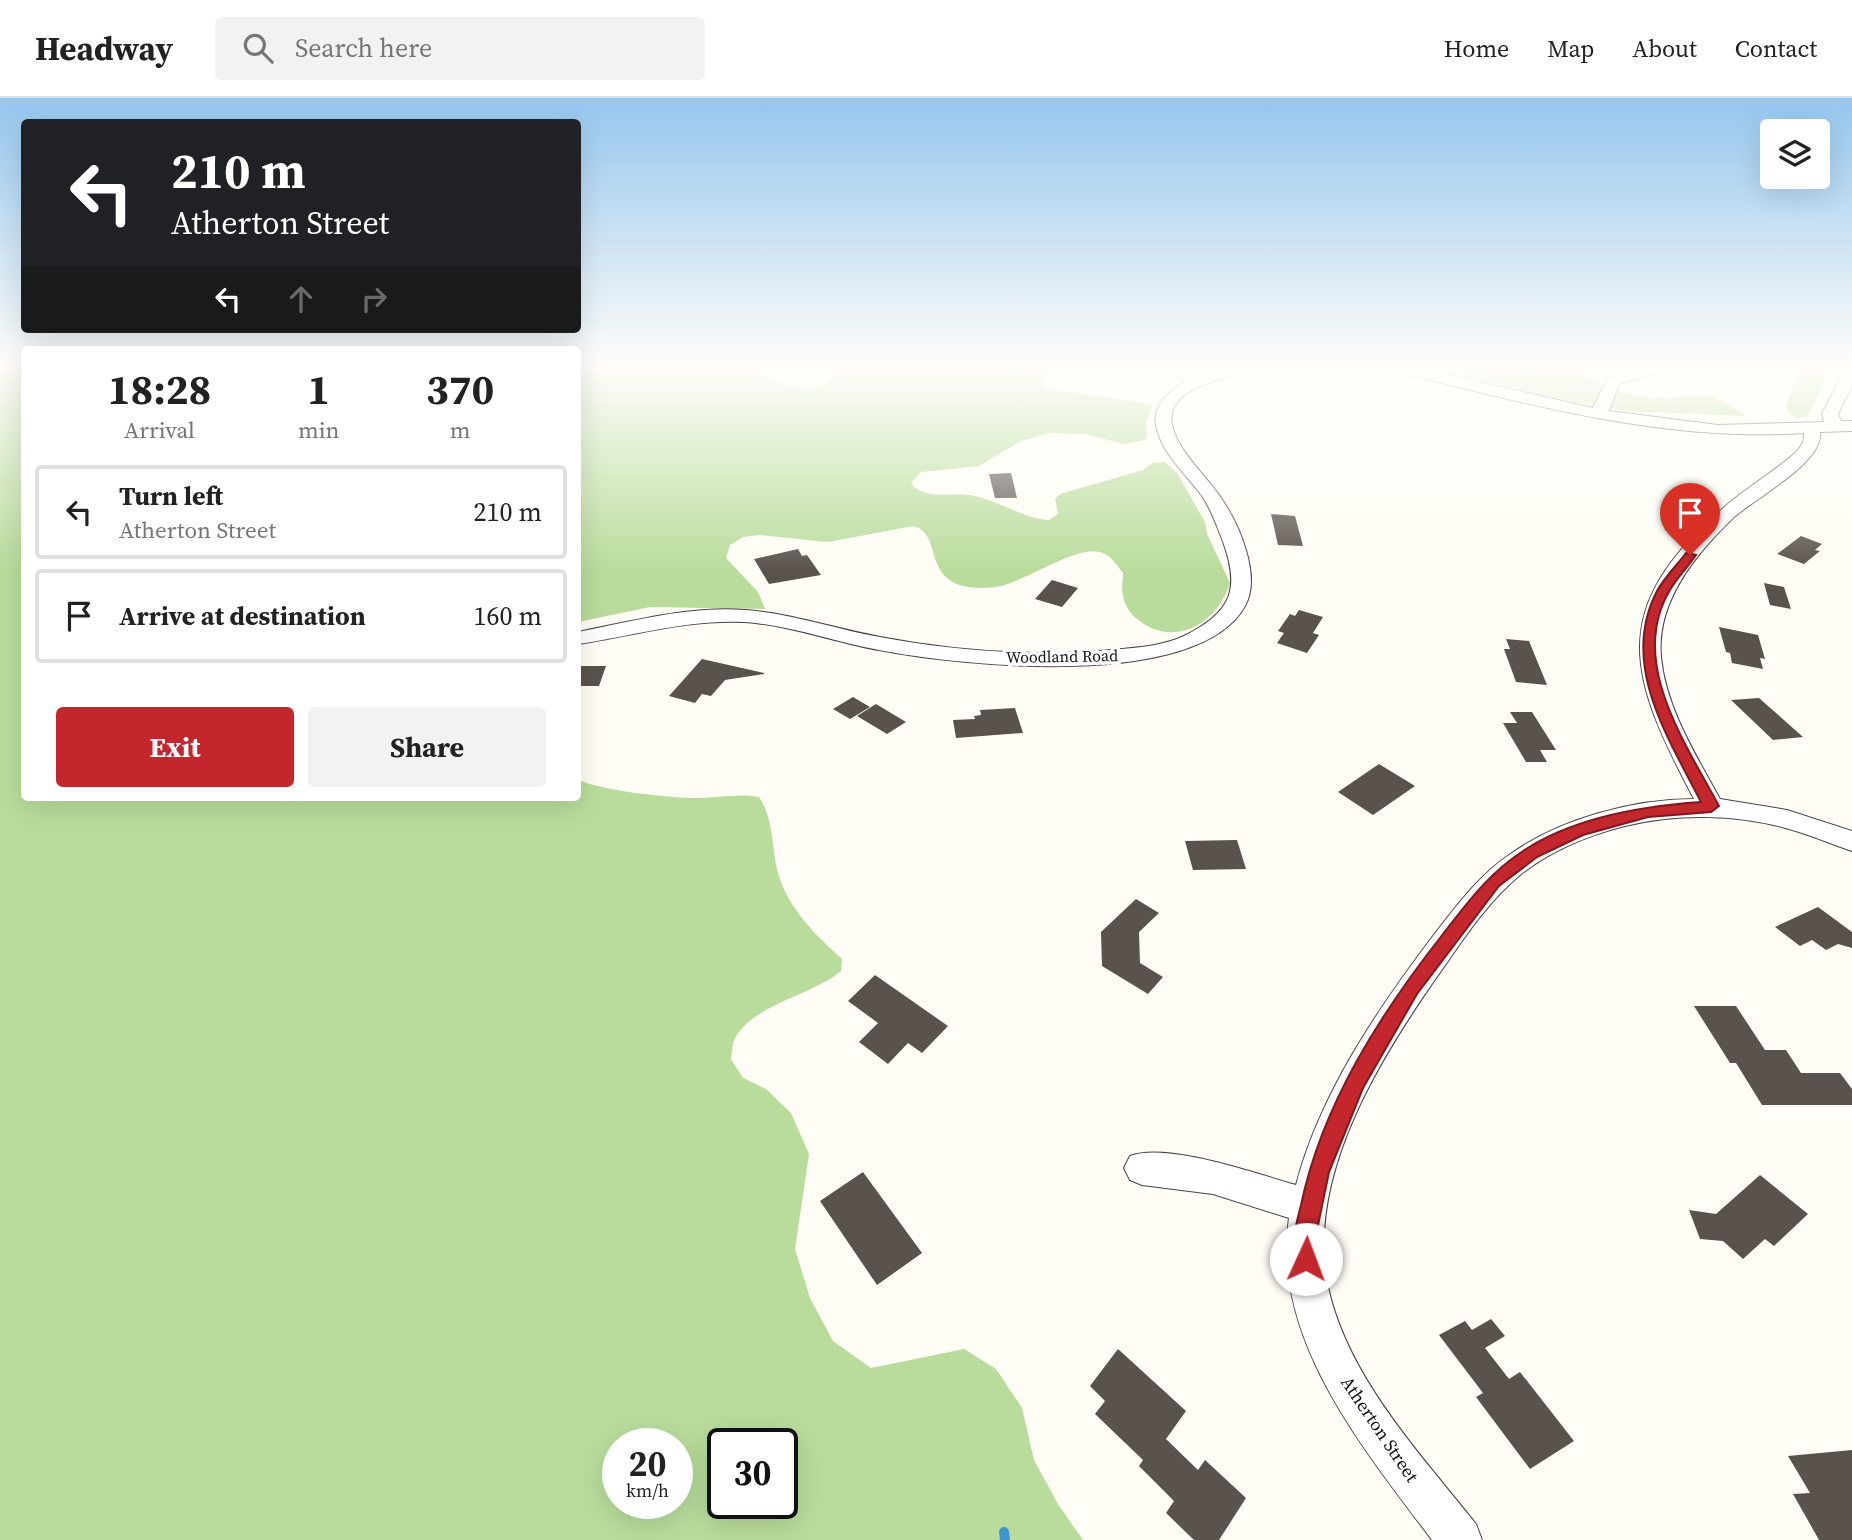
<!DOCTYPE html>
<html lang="en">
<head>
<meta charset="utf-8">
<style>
	body { margin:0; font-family:"Source Serif 4",serif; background:#f2f2f2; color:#222; height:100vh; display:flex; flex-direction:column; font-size:26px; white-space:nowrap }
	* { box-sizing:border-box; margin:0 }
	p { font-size:23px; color:#767676 }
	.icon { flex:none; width:38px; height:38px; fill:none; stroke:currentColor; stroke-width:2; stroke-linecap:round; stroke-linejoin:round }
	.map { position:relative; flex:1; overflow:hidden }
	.details { position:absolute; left:21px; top:248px; width:560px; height:455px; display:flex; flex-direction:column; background:#fff; border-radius:7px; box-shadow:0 7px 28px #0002 }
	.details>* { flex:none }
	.top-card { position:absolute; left:21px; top:21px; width:560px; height:214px; border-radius:7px; box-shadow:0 7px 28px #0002; background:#202124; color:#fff; overflow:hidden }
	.controls { position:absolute; left:1760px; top:21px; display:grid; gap:14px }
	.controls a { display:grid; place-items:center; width:70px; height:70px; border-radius:7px; background:#fff; box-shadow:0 7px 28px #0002; font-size:35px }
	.speed { position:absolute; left:602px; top:1330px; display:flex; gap:14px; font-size:35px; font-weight:700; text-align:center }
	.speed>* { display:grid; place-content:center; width:91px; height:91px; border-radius:50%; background:#fff; box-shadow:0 7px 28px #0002; line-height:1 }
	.speed small { font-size:18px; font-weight:400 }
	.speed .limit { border:4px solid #111; border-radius:10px; background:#fff; color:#111 }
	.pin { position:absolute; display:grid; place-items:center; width:60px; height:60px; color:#fff; margin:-72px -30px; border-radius:50% 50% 50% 0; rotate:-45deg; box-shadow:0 0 7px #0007 }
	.pin .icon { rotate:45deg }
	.me { position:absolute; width:77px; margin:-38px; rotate:2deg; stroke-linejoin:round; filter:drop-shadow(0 0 5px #0008) }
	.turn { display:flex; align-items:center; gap:24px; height:147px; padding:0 35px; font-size:32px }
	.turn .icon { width:91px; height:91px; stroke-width:2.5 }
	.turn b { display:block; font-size:49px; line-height:60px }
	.lanes { display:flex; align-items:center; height:66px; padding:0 35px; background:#0003; justify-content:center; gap:35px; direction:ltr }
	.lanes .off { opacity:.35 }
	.eta { display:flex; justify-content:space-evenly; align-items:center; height:119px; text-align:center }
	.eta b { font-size:42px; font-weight:700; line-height:49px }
	.action { display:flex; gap:14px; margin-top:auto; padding:14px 35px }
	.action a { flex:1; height:80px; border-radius:7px; background:#c4262e; color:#fff; font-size:28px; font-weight:700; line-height:80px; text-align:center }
	.action a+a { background:#f2f2f2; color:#222 }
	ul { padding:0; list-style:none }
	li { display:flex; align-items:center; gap:21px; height:94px; margin:0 14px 10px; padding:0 21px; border:4px solid #e0e0e0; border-radius:7px }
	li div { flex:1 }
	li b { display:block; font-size:26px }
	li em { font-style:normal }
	header { display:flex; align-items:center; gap:42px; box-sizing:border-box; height:98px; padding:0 35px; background:#fff; border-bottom:2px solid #e0e0e0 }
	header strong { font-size:33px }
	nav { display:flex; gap:38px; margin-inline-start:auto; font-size:24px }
	.search { width:490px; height:63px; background:#f2f2f2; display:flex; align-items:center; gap:18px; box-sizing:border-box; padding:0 24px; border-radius:7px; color:#767676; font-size:26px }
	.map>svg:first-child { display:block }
</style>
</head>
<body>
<header>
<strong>Headway</strong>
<div class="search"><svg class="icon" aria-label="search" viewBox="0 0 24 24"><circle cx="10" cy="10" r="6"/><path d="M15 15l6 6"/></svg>Search here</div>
<nav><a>Home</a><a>Map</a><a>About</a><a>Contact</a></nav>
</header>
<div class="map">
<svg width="1852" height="1442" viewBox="0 0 1852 1442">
	<rect width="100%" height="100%" fill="#fffdf5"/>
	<!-- forest -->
	<path fill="#b9dc9c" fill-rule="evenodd" d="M 0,271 L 24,271 L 24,700 L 578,700 L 578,681 C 594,692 672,700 694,700 C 717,700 737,695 759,699 C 775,723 771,752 779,778 C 790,813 816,837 842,861 L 841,873 C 813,897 754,906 735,940 C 732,945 732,955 731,961 L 743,980 L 766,991 L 791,1015 L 809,1056 L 795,1151 L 810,1200 L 833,1243 L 871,1270 L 964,1251 L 996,1271 L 1022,1310 L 1034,1362 L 1058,1406 L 1083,1442 L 0,1442 ZM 618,1346 L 677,1346 L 677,1405 L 618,1405 ZM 723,1346 L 782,1346 L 782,1405 L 723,1405 Z
		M 578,271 L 759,271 C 776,290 822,301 837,275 L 836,271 L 1065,271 L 1042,283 L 1042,288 L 1055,292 L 1151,306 L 1153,309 L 1146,324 L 1147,338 L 1145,342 L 1123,346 L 1086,336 L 1050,335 L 1021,343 L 979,368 L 921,374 L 911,385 C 924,403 951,394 969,397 C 997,401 1021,420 1049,422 L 1058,416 L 1055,401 L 1060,396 L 1143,372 L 1152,365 L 1165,364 L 1177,375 L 1205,424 L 1207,436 L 1230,485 C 1218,523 1178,550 1141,524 C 1132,518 1125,509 1123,498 C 1121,491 1123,482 1123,475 C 1118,469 1113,460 1105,456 C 1081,442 1024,486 995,489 C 915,498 947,435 913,428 L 828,444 L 759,437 L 743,439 L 730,447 L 726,460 L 758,494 L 765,511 L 650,509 L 578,524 Z
		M 1436,271 L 1582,271 C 1599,294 1647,302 1674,300 C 1683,299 1692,296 1701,297 C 1718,299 1732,308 1746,318 L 1626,313 L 1545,298 Z
		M 1787,271 L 1830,271 L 1808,318 L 1796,321 L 1787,313 L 1787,306 L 1796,279 Z"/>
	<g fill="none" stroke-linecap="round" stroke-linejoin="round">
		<!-- stream -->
		<path stroke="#3f96cf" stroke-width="10" d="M 1004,1434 L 1005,1442"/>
	</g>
	<!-- building -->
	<path fill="#5a524d" d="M 1011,375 L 1017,400 L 995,400 L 989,376 Z
		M 1271,416 L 1295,418 L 1303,448 L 1278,447 Z
		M 1801,438 L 1822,446 L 1815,452 L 1820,453 L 1804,466 L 1777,456 Z
		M 798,451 L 802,458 L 807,457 L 821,477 L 769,486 L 754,461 Z
		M 1052,482 L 1078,490 L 1062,509 L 1035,501 Z
		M 1764,485 L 1784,489 L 1791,511 L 1770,507 Z
		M 1299,512 L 1323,519 L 1313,535 L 1319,537 L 1307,555 L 1277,545 L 1284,535 L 1278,533 L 1290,516 L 1295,518 Z
		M 1719,529 L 1758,537 L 1765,561 L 1760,560 L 1763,571 L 1732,565 L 1730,555 L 1726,554 Z
		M 1506,541 L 1529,543 L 1547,587 L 1516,584 L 1504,551 L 1510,551 Z
		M 702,561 L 764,575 L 764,576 L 725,582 L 711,598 L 702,596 L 695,605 L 669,598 Z
		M 578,568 L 606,568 L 599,588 L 578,588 Z
		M 853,599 L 870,609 L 850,621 L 833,611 Z
		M 1759,600 L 1803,639 L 1773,642 L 1731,602 Z
		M 876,606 L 906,624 L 887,636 L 857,618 Z
		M 1015,610 L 1023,635 L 956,640 L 953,622 L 975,621 L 974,618 L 981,617 L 980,612 Z
		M 1510,614 L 1532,614 L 1556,652 L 1540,652 L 1547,664 L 1526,664 L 1503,625 L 1517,625 Z
		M 1379,666 L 1415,688 L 1373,717 L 1338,694 Z
		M 1237,742 L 1246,771 L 1193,772 L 1185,743 Z
		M 1136,801 L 1159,815 L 1139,834 L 1140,865 L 1163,879 L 1148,896 L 1102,868 L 1101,834 Z
		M 1818,809 L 1852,834 L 1852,850 L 1838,846 L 1826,852 L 1812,842 L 1800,848 L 1775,829 Z
		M 875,877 L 948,928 L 922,955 L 908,945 L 888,966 L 859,944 L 878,925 L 848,903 Z
		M 1694,908 L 1736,908 L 1765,952 L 1786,952 L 1801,975 L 1840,975 L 1852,991 L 1852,1007 L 1762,1007 L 1736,965 L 1730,965 Z
		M 863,1074 L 922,1155 L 877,1187 L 820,1103 Z
		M 1760,1077 L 1808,1116 L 1774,1148 L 1765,1141 L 1743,1161 L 1723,1143 L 1700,1141 L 1689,1112 L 1716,1116 Z
		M 1491,1221 L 1505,1238 L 1485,1250 L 1509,1281 L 1520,1274 L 1574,1343 L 1530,1371 L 1476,1299 L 1483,1295 L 1439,1237 L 1465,1223 L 1472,1232 Z
		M 1118,1251 L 1186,1313 L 1166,1341 L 1198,1372 L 1205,1362 L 1246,1400 L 1219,1442 L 1194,1442 L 1166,1415 L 1174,1403 L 1139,1368 L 1143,1362 L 1095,1316 L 1105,1303 L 1090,1288 Z
		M 1852,1352 L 1852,1442 L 1819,1442 L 1793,1396 L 1810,1395 L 1788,1358 Z"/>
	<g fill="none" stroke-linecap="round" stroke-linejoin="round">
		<!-- minor casing -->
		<g stroke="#444" stroke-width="2">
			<path id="minor" d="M 1162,271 L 1183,271 L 1199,277 L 1215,271 L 1239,271 C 1224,286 1193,282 1176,306 C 1156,335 1207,377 1221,400 C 1239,426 1262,478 1245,508 C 1198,593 961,568 879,552 C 834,544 790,527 744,524 C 688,521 633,538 578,546 L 578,534 C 633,523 689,508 745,512 C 791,515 835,531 880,539 C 959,554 1043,559 1122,551 C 1142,549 1165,547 1184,538 C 1232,514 1241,491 1222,441 C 1216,426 1211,411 1202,398 C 1186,376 1161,355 1156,327 C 1152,307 1171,292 1186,283 Z
				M 1396,271 L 1422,271 L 1593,310 L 1608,280 L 1638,271 L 1661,271 L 1659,274 L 1619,286 L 1609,313 L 1718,327 L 1824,324 L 1822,316 L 1845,271 L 1852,271 L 1852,287 L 1838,316 L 1841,323 L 1852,323 L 1852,333 L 1820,334 C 1824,365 1753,401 1732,421 C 1695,457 1656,504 1661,559 C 1666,610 1696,657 1720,701 L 1787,712 L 1852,733 L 1852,753 C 1831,746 1811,737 1789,731 C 1737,716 1678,715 1625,728 C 1589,737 1550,753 1520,777 C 1491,801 1468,834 1446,866 C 1384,953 1304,1077 1328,1189 C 1348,1280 1420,1355 1476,1426 L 1482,1442 L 1432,1442 C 1365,1352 1271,1241 1289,1120 L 1213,1096 L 1142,1087 L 1130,1082 L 1124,1070 L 1130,1058 C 1167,1044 1257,1076 1296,1087 C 1320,996 1377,912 1433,838 C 1456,809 1478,778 1509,757 C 1559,721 1633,701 1694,701 C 1630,580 1605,513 1721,412 C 1744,391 1771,376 1794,356 C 1800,350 1805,344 1804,335 C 1665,344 1532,307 1398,274 Z"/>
		</g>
		<!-- minor -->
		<use href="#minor" fill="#fff" fill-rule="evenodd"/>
	</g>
	<!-- sky -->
	<linearGradient id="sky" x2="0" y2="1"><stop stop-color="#95c6ee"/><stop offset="0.57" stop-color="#fffefa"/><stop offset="1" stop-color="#fffefa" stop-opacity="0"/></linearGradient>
	<rect width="1852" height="473" fill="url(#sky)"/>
	<!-- route -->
	<path fill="#c4262e" stroke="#7f191e" stroke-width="2" d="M 1686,455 L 1696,457 C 1688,469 1677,480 1670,492 C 1627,563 1686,646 1719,708 L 1711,714 L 1648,719 L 1583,737 L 1537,759 L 1499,788 L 1417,896 L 1363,990 L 1329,1074 L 1316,1137 L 1317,1161 L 1314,1169 L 1306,1173 L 1298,1169 C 1289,1149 1296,1127 1301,1107 C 1322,1007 1380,916 1443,836 C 1468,804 1488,776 1523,753 C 1574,719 1642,708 1701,704 C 1668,639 1619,566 1657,493 C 1664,480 1677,467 1686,455 Z"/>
	<g text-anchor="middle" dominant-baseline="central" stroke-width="7" stroke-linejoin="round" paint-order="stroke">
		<!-- far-street labels -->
		<g font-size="16" fill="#111" stroke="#fff">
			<text transform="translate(1062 558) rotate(-1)">Woodland Road</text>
		</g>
		<!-- street labels -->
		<g font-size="18" fill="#111" stroke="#fff">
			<text transform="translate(1380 1331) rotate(56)">Atherton Street</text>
		</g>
	</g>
</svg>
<div class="controls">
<a><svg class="icon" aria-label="layers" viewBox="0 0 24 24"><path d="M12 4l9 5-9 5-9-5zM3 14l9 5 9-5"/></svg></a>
</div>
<div class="speed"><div>20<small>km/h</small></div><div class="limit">30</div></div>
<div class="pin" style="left:1690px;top:457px;background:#d93025"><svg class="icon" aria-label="arrive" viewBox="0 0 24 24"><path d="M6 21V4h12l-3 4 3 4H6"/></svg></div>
<svg class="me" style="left:1306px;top:1161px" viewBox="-20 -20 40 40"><circle r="19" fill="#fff"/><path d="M0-13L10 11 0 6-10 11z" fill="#c4262e"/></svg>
<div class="top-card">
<div class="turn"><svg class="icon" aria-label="left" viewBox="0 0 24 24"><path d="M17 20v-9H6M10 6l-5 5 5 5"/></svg><div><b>210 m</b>Atherton Street</div></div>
<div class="lanes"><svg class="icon" aria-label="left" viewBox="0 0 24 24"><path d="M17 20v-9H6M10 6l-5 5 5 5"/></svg><svg class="icon off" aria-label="ahead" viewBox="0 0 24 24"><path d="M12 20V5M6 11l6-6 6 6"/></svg><svg class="icon off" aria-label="right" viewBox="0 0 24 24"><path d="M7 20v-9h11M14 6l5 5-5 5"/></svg></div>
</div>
<section class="details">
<div class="eta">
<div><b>18:28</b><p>Arrival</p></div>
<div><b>1</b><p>min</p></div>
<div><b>370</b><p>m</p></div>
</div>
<ul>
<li><svg class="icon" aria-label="left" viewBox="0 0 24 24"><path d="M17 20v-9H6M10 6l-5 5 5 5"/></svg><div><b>Turn left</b><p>Atherton Street</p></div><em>210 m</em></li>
<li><svg class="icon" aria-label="arrive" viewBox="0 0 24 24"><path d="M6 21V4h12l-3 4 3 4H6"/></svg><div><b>Arrive at destination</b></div><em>160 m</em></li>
</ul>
<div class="action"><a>Exit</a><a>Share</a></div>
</section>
</div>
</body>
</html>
